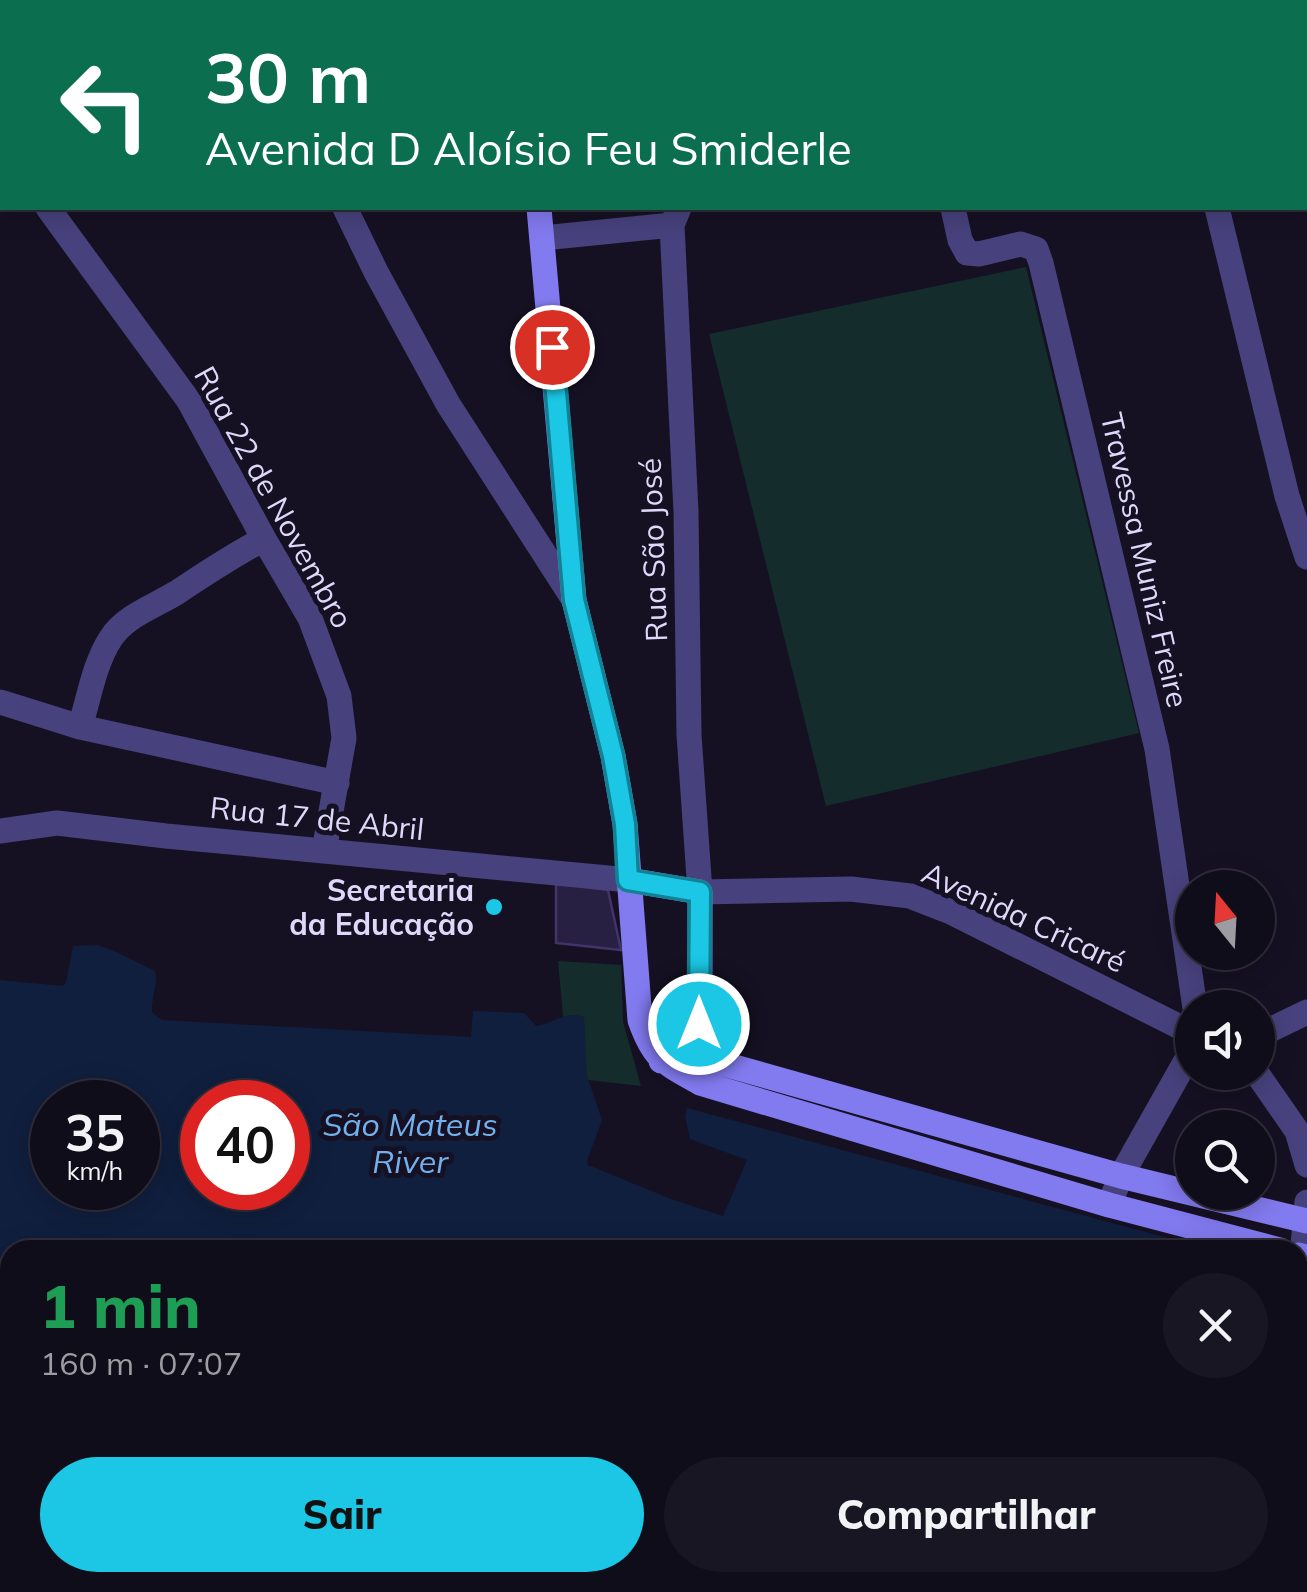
<!DOCTYPE html>
<html lang="pt">
<head>
<meta charset="utf-8">
<style>
	body { margin:0; font-family:Mulish,sans-serif; background:#191623; color:#f1f3f6; height:100vh; display:flex; flex-direction:column; font-size:38px; white-space:nowrap }
	* { box-sizing:border-box; margin:0 }
	p { font-size:32px; color:#9c9ca2 }
	.icon { flex:none; width:55px; height:55px; fill:none; stroke:currentColor; stroke-width:2; stroke-linecap:round; stroke-linejoin:round }
	.map { position:relative; flex:1; overflow:hidden }
	.side { position:absolute; left:0px; top:1240px; width:1308px; height:352px; display:flex; flex-direction:column; background:#100d1a; border-radius:30px 30px 0 0; box-shadow:0 5px 25px #0003,0 0 0 2px #302d39 }
	.side>* { flex:none }
	.guide { position:absolute; left:0px; top:0px; width:1308px; height:210px; box-shadow:0 5px 25px #0003,0 0 0 2px #302d39; background:#0b6e4f; color:#fff; overflow:hidden }
	.needle { width:65px; rotate:342deg }
	.fabs { position:absolute; left:1175px; top:870px; display:grid; gap:20px }
	.fabs a { display:grid; place-items:center; width:100px; height:100px; border-radius:50%; background:#100d1a; box-shadow:0 5px 25px #0003,0 0 0 2px #302d39; font-size:50px }
	.speed { position:absolute; left:30px; top:1080px; display:flex; gap:20px; font-size:50px; font-weight:700; text-align:center }
	.speed>* { display:grid; place-content:center; width:130px; height:130px; border-radius:50%; background:#100d1a; box-shadow:0 5px 25px #0003,0 0 0 2px #302d39; line-height:1 }
	.speed small { font-size:25px; font-weight:400 }
	.speed .limit { border:15px solid #d22; background:#fff; color:#111 }
	.pin { position:absolute; display:grid; place-items:center; width:85px; height:85px; color:#fff; margin:-42px; border:5px solid #fff; border-radius:50%; box-shadow:0 2px 10px #0007 }
	.me { position:absolute; width:110px; margin:-55px; rotate:0deg; stroke-linejoin:round; filter:drop-shadow(0 0 8px #0008) }
	.turn { display:flex; align-items:center; gap:35px; height:210px; padding:0 40px; font-size:45px }
	.turn .icon { width:130px; height:130px; stroke-width:2.5 }
	.turn b { display:block; font-size:70px; line-height:85px }
	.round { display:grid; place-items:center; flex:none; width:105px; height:105px; border-radius:52px; background:#191623 }
	.headline { display:flex; align-items:center; justify-content:space-between; height:170px; padding:0 40px }
	h1 { font-size:60px; font-weight:800; line-height:75px; color:#1e9e55 }
	.cta { display:flex; gap:20px; margin-top:auto; padding:20px 40px }
	.cta a { flex:1; height:115px; border-radius:60px; background:#1bc7e4; color:#111; font-size:40px; font-weight:800; line-height:115px; text-align:center }
	.cta a+a { background:#191623; color:#f1f3f6 }
	.map>svg:first-child { display:block }
</style>
</head>
<body>
<div class="map">
<svg width="1307" height="1592" viewBox="0 0 1307 1592">
	<rect width="100%" height="100%" fill="#151123"/>
	<!-- green -->
	<path fill="#152c2d" d="M 1026,267 L 1139,733 L 826,806 L 709,334 Z
		M 558,961 L 621,965 L 623,1022 L 641,1086 L 588,1080 L 567,1058 Z"/>
	<!-- water -->
	<path fill="#101f3e" fill-rule="evenodd" d="M 97,945 C 118,951 136,962 155,971 C 158,985 151,998 152,1012 L 162,1020 L 471,1037 L 473,1011 L 524,1013 L 536,1026 C 553,1023 568,1010 584,1017 L 587,1076 L 602,1120 L 587,1161 L 588,1165 L 671,1199 L 723,1216 L 747,1160 L 690,1139 L 685,1117 L 687,1108 L 1193,1245 L 1197,1250 L 10,1250 L 10,1582 L 1298,1582 L 1298,1271 L 1307,1274 L 1307,1592 L 0,1592 L 0,980 L 63,986 L 66,982 L 73,946 ZM 52,1102 L 138,1102 L 138,1188 L 52,1188 ZM 202,1102 L 288,1102 L 288,1188 L 202,1188 Z"/>
	<!-- building -->
	<path fill="#282042" stroke="#42346b" stroke-width="2.5" d="M 556,883 L 608,890 L 621,950 L 556,943 Z"/>
	<g fill="none" stroke-linecap="round" stroke-linejoin="round">
		<!-- street -->
		<path stroke="#47427d" stroke-width="25" d="M 245,0 L 246,2
			M 1168,0 L 1168,2
			M 683,2 L 683,0
			M 1305,24 L 1307,23
			M 0,142 L 2,145
			M 48,208 L 189,401 L 264,539 L 310,618 L 339,696 L 344,738 L 324,851
			M 345,208 L 376,272 L 448,404 L 574,600
			M 679,208 L 672,225 L 686,512 L 689,735 L 700,892 L 851,889 L 910,896 L 951,912 L 1192,1033
			M 953,208 L 960,240 L 967,253 L 979,254 L 1021,244 L 1036,249 L 1041,263 L 1157,749 L 1195,1008
			M 1217,208 L 1287,496 L 1307,557
			M 543,238 L 672,225
			M 0,702 L 80,727 L 337,783
			M 80,727 C 89,698 94,664 111,638 C 125,616 155,606 176,593 C 205,574 233,555 264,539
			M 0,831 L 57,823 L 166,836 L 629,880
			M 1258,1039 L 1268,1031 L 1307,1012
			M 1256,1072 L 1297,1131 L 1307,1165
			M 1109,1205 L 1121,1176 L 1192,1050
			M 1302,1256 L 1307,1202"/>
		<!-- secondary -->
		<path stroke="#827aef" stroke-width="25" d="M 512,0 L 512,2
			M 539,208 L 574,600 L 613,756 L 625,824 L 640,1020 C 654,1060 665,1063 700,1083 L 1109,1205 L 1280,1250
			M 629,880 L 700,892 L 700,1070
			M 661,1061 L 699,1057 L 1121,1176 L 1307,1221
			M 1298,1255 L 1307,1257"/>
	</g>
	<g fill="none" stroke-linecap="round" stroke-linejoin="round">
		<!-- route casing -->
		<g stroke="#128194" stroke-width="25">
			<path id="route" d="M 552,347 L 574,600 L 613,756 L 625,824 L 628,880 L 700,892 L 699,1024"/>
		</g>
		<!-- route -->
		<use href="#route" stroke="#1bc7e4" stroke-width="18"/>
	</g>
	<!-- markers -->
	<circle fill="#1bc7e4" stroke="#151123" stroke-width="4" cx="494" cy="907" r="10"/>
	<g text-anchor="middle" dominant-baseline="central" stroke-width="10" stroke-linejoin="round" paint-order="stroke">
		<!-- street labels -->
		<g font-size="30" fill="#ded8fa" stroke="#151123">
			<text transform="translate(274 497) rotate(61)">Rua 22 de Novembro</text>
			<text transform="translate(653 550) rotate(-92)">Rua São José</text>
			<text transform="translate(1145 560) rotate(77)">Travessa Muniz Freire</text>
			<text transform="translate(317 818) rotate(6)">Rua 17 de Abril</text>
			<text transform="translate(1024 917) rotate(25)">Avenida Cricaré</text>
		</g>
		<!-- poi labels -->
		<g font-size="30" font-weight="bold" fill="#ded8fa" stroke="#151123" text-anchor="end">
			<text x="474" y="890">Secretaria<tspan x="474" dy="34">da Educação</tspan></text>
		</g>
		<!-- water labels -->
		<g font-size="32" font-style="italic" fill="#72b0ee" stroke="#151123">
			<text x="410" y="1124">São Mateus<tspan x="410" dy="37">River</tspan></text>
		</g>
	</g>
</svg>
<div class="fabs">
<a><svg class="needle" viewBox="-14 -14 28 28"><path d="M0-13l5 13h-10z" fill="#e53935"/><path d="M0 13l5-13h-10z" fill="#9c9ca2"/></svg></a>
<a><svg class="icon" aria-label="sound" viewBox="0 0 24 24"><path d="M4 9h4l5-4v14l-5-4H4zM17 9q2 3 0 6"/></svg></a>
<a><svg class="icon" aria-label="search" viewBox="0 0 24 24"><circle cx="10" cy="10" r="6"/><path d="M15 15l6 6"/></svg></a>
</div>
<div class="speed"><div>35<small>km/h</small></div><div class="limit">40</div></div>
<div class="pin" style="left:552px;top:347px;background:#d93025"><svg class="icon" aria-label="arrive" viewBox="0 0 24 24"><path d="M6 21V4h12l-3 4 3 4H6"/></svg></div>
<svg class="me" style="left:699px;top:1024px" viewBox="-20 -20 40 40"><circle r="17" fill="#1bc7e4" stroke="#fff" stroke-width="3"/><path d="M0-11L8 9 0 5-8 9z" fill="#fff"/></svg>
<div class="guide">
<div class="turn"><svg class="icon" aria-label="left" viewBox="0 0 24 24"><path d="M17 20v-9H6M10 6l-5 5 5 5"/></svg><div><b>30 m</b>Avenida D Aloísio Feu Smiderle</div></div>
</div>
<section class="side">
<div class="headline"><div><h1>1 min</h1><p>160 m · 07:07</p></div><a class="round"><svg class="icon" aria-label="close" viewBox="0 0 24 24"><path d="M6 6l12 12M18 6L6 18"/></svg></a></div>
<div class="cta"><a>Sair</a><a>Compartilhar</a></div>
</section>
</div>
</body>
</html>
